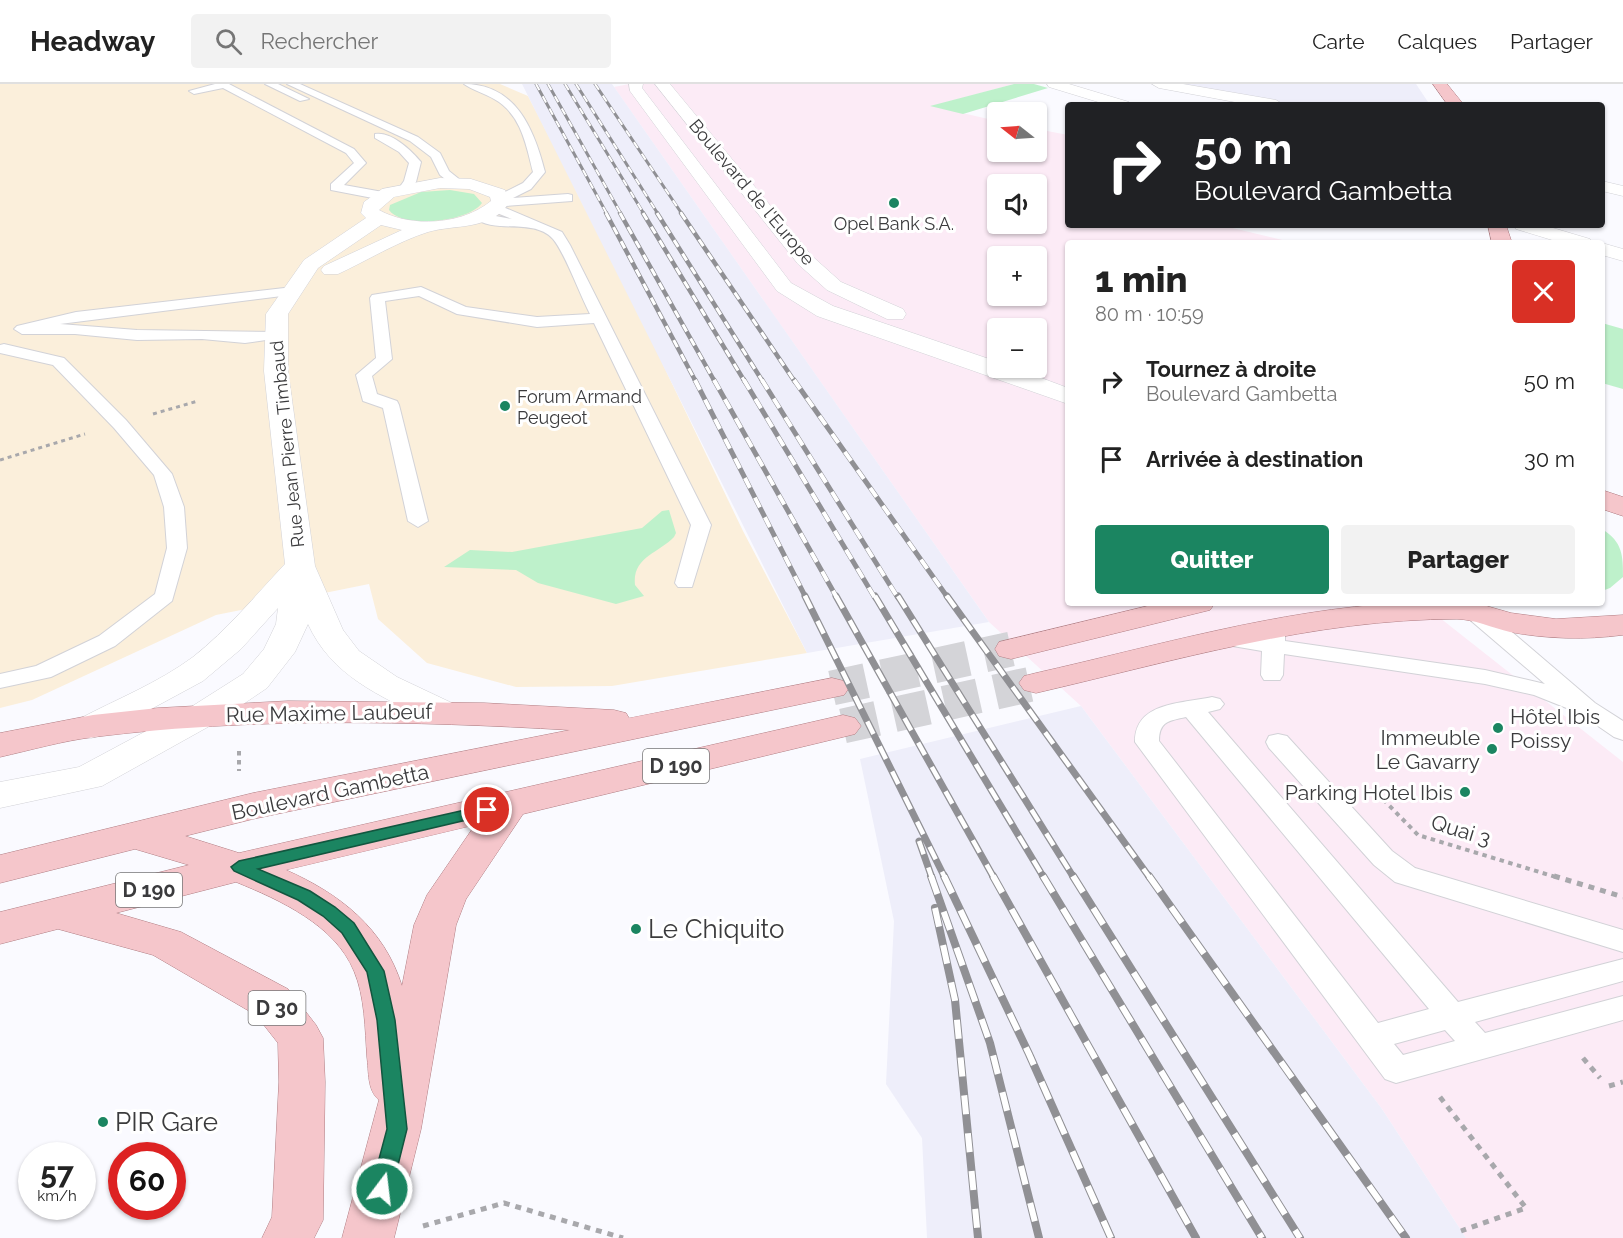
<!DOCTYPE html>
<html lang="fr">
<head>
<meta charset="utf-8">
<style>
	body { margin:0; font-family:Raleway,sans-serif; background:#f2f2f2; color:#222; height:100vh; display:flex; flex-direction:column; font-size:22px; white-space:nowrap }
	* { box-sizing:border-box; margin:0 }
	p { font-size:20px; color:#767676 }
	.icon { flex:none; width:33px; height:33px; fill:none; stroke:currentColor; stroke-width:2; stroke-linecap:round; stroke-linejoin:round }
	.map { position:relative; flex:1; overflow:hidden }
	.panel { position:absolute; left:1065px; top:156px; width:540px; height:366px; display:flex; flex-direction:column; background:#fff; border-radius:6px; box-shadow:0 2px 4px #0004 }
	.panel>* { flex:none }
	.banner { position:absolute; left:1065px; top:18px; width:540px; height:126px; border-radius:6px; box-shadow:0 2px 4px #0004; background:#202124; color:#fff; overflow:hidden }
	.needle { width:39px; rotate:287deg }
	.tools { position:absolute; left:987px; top:18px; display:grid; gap:12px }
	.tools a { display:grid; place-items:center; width:60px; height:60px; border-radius:6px; background:#fff; box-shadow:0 2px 4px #0004; font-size:30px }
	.speed { position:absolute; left:18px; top:1058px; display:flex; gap:12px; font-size:30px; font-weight:700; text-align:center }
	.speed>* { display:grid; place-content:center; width:78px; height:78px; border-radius:50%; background:#fff; box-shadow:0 2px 4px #0004; line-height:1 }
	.speed small { font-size:15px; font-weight:400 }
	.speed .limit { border:9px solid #d22; background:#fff; color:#111 }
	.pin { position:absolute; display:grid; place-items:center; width:51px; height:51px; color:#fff; margin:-26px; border:3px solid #fff; border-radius:50%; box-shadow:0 2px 6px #0007 }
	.me { position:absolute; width:66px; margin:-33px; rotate:15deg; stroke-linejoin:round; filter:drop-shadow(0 0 4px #0008) }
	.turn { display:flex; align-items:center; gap:21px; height:126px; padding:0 30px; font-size:27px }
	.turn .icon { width:78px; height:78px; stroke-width:2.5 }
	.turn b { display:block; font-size:42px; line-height:51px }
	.round { display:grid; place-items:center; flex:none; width:63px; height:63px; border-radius:6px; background:#f2f2f2 }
	.summary { display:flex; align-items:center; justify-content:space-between; height:102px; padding:0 30px }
	h1 { font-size:36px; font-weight:800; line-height:45px }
	.primary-button { display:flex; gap:12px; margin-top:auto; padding:12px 30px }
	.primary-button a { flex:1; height:69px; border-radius:6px; background:#1b8561; color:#fff; font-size:24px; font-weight:800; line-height:69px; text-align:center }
	.primary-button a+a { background:#f2f2f2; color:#222 }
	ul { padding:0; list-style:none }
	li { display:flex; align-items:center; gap:18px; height:78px; padding:0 30px }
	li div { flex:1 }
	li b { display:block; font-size:22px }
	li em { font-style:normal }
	header { display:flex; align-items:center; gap:36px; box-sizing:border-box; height:84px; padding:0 30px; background:#fff; border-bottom:2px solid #e0e0e0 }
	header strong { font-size:28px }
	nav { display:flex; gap:33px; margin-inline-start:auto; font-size:21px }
	.search { width:420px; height:54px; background:#f2f2f2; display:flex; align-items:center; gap:15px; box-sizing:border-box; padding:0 21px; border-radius:6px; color:#767676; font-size:22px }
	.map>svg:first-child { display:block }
</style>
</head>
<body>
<header>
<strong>Headway</strong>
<div class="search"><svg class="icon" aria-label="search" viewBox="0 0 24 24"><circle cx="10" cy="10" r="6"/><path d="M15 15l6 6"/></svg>Rechercher</div>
<nav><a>Carte</a><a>Calques</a><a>Partager</a></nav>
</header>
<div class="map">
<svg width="1623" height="1154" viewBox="0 0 1623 1154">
	<rect width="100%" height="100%" fill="#fafaff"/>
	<!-- commercial -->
	<path fill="#fcebf6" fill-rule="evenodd" d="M 629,0 L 1014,0 L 932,22 L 997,37 L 998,68 L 1036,68 L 1037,45 L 1068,51 L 1068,141 L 1220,141 L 1295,159 L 1068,159 L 1068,519 L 1421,519 L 1623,678 L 1623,1154 L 1466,1154 L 1382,1025 L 1081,622 L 989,538 L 614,3 ZM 998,100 L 1036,100 L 1036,140 L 998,140 ZM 998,172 L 1036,172 L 1036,212 L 998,212 ZM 998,244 L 1036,244 L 1036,284 L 998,284 Z"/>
	<!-- industrial -->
	<path fill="#fbefdb" d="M 0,0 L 500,0 L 528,12 L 603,156 L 743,447 L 807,569 L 612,602 L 516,603 L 427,579 L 378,535 L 369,500 L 216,531 L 32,616 L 0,624 Z"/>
	<!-- built -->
	<path fill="#eeeefa" d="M 522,0 L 612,0 L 989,538 L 807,569 Z
		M 1165,0 L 1416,0 L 1430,21 L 1280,21 Z
		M 1081,622 L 1382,1025 L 1466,1154 L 927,1154 L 922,1054 L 886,1000 L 894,837 L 860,675 Z"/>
	<!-- green -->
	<path fill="#bef1cb" d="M 1014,0 L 1034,0 L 1048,4 L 963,30 L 930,22 Z
		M 450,106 L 474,110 L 482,119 C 469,138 402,145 389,126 L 390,121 L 421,108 Z
		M 1602,239 L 1623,245 L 1623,305 L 1602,299 Z
		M 669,426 L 676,449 L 674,453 C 659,469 632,473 635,501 L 644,512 L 616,520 L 538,499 L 516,486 L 444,483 L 470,466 L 512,468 L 642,444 L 662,427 Z
		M 1602,445 C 1623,458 1623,472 1623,493 L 1610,504 L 1602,507 Z"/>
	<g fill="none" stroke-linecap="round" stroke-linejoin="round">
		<!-- primary-tunnel -->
		<path stroke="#d4d4d8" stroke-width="35" stroke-dasharray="35 17" stroke-linecap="butt" d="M 832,604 L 1011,565
			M 843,642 L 1036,599"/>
		<!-- service casing -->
		<g stroke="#d2d2d7" stroke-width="2">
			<path id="service" d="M 215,0 L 229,0 L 354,65 L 366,79 L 344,101 L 383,108 L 389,112 L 383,116 L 331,106 L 331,100 L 354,79 L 346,69 L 223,4 L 194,10 L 189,7 Z
				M 265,0 L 278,0 L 309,15 L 300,17 Z
				M 287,0 L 300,0 L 418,53 L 440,69 L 449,87 L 464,99 L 454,102 L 440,91 L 431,73 L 410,57 Z
				M 464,0 C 516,0 534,45 545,88 L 531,105 L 513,114 L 568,110 L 572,111 L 572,117 L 505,122 L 497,118 L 497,112 L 523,99 L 533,88 C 526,60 521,30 494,15 C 484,9 472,6 464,0 Z
				M 375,50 C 391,47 411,66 421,78 L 416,98 L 409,107 L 399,104 L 404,97 L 409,79 L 399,68 L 375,54 Z
				M 496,120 L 562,148 L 570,161 L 711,441 L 692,503 L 678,503 L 675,499 L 691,441 L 594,239 L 537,243 L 457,230 L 419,212 L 385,217 L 392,275 L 372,292 L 377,310 L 397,317 L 399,321 L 428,437 L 418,443 L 408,437 L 383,324 L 363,317 L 356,291 L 376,274 L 370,214 L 372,211 L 421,203 L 466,223 L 537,233 L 590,230 C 580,211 565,169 553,155 C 533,133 493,151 474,133 L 480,129 L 512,135 L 492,127 L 492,121 Z
				M 293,203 L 298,204 L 298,210 L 60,240 L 137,246 L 280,248 L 283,251 L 280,254 L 245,259 L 202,255 L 137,256 L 75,250 L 22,250 L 14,245 L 17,242 L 76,228 Z
				M 4,260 L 64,274 L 126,336 L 172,390 L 184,423 L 187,464 L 172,517 L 115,562 L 51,593 L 0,604 L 0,590 L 36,582 L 99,552 L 155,510 L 167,464 L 164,423 L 154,391 L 114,344 L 53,281 L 0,269 L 0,261 Z
				M 1477,524 L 1485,525 L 1595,619 L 1623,637 L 1623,656 L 1614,653 L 1579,629 L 1534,611 L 1485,600 L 1284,570 L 1283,591 L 1280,596 L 1264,596 L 1261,591 L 1262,567 L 1221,560 L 1218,555 L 1221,550 L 1229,548 L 1263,553 L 1266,542 L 1282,542 L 1285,547 L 1285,557 L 1485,586 L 1545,600 L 1469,535 L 1466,530 L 1469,525 Z
				M 1212,613 L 1220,615 L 1224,620 L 1220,625 L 1208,628 L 1458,918 L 1623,875 L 1623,897 L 1475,938 L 1485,949 L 1623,912 L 1623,936 L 1396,999 L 1385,995 L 1135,658 C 1135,618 1180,620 1212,613 ZM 1186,633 L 1429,925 L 1378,939 L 1159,657 C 1159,637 1169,637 1186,633 ZM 1445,946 L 1455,957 L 1403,971 L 1394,960 Z
				M 1278,650 L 1287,652 L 1392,767 L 1415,784 L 1623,846 L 1623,868 L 1395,798 L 1374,781 L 1269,664 L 1266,658 L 1269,652 Z"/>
		</g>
		<!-- pedestrian casing -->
		<g stroke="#d2d2d7" stroke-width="1">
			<path id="pedestrian" d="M 1152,0 L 1183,0 L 1276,16 L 1284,21 L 1251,21 L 1159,4 Z
				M 1602,97 L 1623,102 L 1623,112 L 1602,107 Z"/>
		</g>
		<!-- minor casing -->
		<g stroke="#d2d2d7" stroke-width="1">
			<path id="minor" d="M 629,0 L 643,0 L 642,4 L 791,199 L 833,222 L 998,278 L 998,284 L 1015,284 L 1068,304 L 1068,320 L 817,232 L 777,207 L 630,7 Z
				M 655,0 L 670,0 L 812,172 L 841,198 L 903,225 L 906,230 L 903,235 L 887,235 L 827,206 L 798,180 Z
				M 1047,0 L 1069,0 L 1129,18 L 1132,21 L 1108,21 L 1049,3 Z
				M 1514,141 L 1543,141 L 1590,155 L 1593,159 L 1562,159 L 1516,145 Z
				M 1602,159 L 1623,165 L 1623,177 L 1602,171 Z"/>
		</g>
		<!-- tertiary casing -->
		<g stroke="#d2d2d7" stroke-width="1">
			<path id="tertiary" d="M 440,94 L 471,95 L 505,106 L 509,119 C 490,147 455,140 428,148 C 399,157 366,177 338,190 L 324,190 L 321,186 L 324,182 L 402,146 L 381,141 L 318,184 L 288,230 L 288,287 L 315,482 L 343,546 L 359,567 L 397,593 L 452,619 L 457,627 L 452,635 L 440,638 L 428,635 C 379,612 331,591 308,540 L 295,568 L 267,604 L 215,639 L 102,702 L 0,724 L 0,698 L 79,683 L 191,623 L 243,590 L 264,565 L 276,540 L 278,524 L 241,565 L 203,597 L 103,651 L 91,654 L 79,651 L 73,643 L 79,635 C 117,615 158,599 193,573 C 227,546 255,512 285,480 L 264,287 L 266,230 L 304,176 L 366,134 L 361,129 L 364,118 L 382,105 ZM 440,104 L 469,105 L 490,113 L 491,117 C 462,141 411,144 379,126 L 394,113 Z"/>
		</g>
		<!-- primary casing -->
		<g stroke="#b07d83" stroke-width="1">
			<path id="primary" d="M 1433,0 L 1447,0 L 1464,21 L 1448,21 Z
				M 1488,141 L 1506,141 L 1512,159 L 1492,159 Z
				M 1602,406 L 1623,413 L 1623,432 L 1602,425 Z
				M 1160,519 L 1215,519 L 1210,526 L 1011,575 L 999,572 L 995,565 L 999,558 Z
				M 1400,519 L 1476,519 L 1511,529 L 1556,535 L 1623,531 L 1623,551 C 1585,556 1547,555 1510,548 C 1493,544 1473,535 1457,535 C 1314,535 1174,577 1036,609 L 1024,606 L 1019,599 L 1024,592 L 1036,589 C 1156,562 1277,526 1400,519 Z
				M 832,594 L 844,597 L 849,604 L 844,611 L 253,735 L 185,752 L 239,769 L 843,631 L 855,634 L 861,642 L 855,650 L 843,653 L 523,730 L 466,815 L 456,841 L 421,1045 L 394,1154 L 342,1154 L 379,1016 C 367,1006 369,988 367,973 C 365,945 365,913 354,887 C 335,841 280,816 236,798 L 116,829 L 181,848 L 288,905 L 316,941 L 323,954 L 325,998 L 323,1136 L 314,1154 L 262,1154 L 272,1133 L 279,998 L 278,959 L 256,931 L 153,871 L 58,845 L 0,860 L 0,828 L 189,781 L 135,765 L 0,799 L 0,771 L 253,709 L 570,646 C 412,637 252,633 94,653 C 62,657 31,666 0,673 L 0,649 L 93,631 L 158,624 L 288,617 L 484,619 L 614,626 L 626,629 L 629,634 ZM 475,741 L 427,811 L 414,841 L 402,902 C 384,844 340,810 286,786 Z"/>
		</g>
		<!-- path-far2 -->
		<path stroke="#a8a8ac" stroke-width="3" stroke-dasharray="4 4" stroke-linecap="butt" d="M 153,330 L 198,317
			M 0,376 L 85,350"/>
		<!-- path-far1 -->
		<path stroke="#a8a8ac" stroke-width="4" stroke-dasharray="4.5 4.5" stroke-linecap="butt" d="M 239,667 L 239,687
			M 1377,709 L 1418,751 L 1559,794"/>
		<!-- path -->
		<path stroke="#a8a8ac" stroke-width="5" stroke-dasharray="6 6" stroke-linecap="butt" d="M 1554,792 L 1623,813
			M 1583,974 L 1600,994
			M 1609,1002 L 1623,998
			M 1440,1013 L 1526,1124 L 1461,1147
			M 423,1142 L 504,1119 L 623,1154"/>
		<!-- service -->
		<use href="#service" fill="#fff" fill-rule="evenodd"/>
		<!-- pedestrian -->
		<use href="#pedestrian" fill="#fff" fill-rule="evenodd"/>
		<!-- minor -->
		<use href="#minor" fill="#fff" fill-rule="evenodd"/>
		<!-- tertiary -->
		<use href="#tertiary" fill="#fff" fill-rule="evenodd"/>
		<!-- primary -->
		<use href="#primary" fill="#f5c6cb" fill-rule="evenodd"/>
		<!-- rail-far4 casing -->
		<g stroke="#909094" stroke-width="3">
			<path id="rail-far4" d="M 536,0 L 607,130
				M 548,0 L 621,130
				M 565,0 L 644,130
				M 576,0 L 658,130
				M 595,0 L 682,130"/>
		</g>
		<!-- rail-far3 casing -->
		<g stroke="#909094" stroke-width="4.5">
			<path id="rail-far3" d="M 606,129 L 696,298
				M 620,129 L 715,298
				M 643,129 L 745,298
				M 657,129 L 763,298
				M 681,129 L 795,298"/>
		</g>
		<!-- rail-far2 casing -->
		<g stroke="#909094" stroke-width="5">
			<path id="rail-far2" d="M 695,296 L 806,514
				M 714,296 L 837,514
				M 744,296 L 875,514
				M 762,296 L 898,514
				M 794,296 L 948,514"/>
		</g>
		<!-- rail-far1 casing -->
		<g stroke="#909094" stroke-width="7">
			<path id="rail-far1" d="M 805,512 L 945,794
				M 836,512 L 994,794
				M 875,512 L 1044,794
				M 898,512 L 1074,794
				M 947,512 L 1150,794
				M 919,757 L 932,794"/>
		</g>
		<!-- rail casing -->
		<g stroke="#909094" stroke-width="8">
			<path id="rail" d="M 931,792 L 990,959 L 1039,1154
				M 944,792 L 1029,970 L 1111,1154
				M 993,792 L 1196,1154
				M 1043,792 L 1262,1154
				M 1073,792 L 1300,1154
				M 1149,792 L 1406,1154
				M 935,824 L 955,916 L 978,1154"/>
		</g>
		<!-- rail-far4 -->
		<use href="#rail-far4" stroke="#fff" stroke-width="2" stroke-dasharray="7" stroke-linecap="butt"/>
		<!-- rail-far3 -->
		<use href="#rail-far3" stroke="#fff" stroke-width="3" stroke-dasharray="8" stroke-linecap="butt"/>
		<!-- rail-far2 -->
		<use href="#rail-far2" stroke="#fff" stroke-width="4" stroke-dasharray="11" stroke-linecap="butt"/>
		<!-- rail-far1 -->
		<use href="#rail-far1" stroke="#fff" stroke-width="4.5" stroke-dasharray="14" stroke-linecap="butt"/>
		<!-- rail -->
		<use href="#rail" stroke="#fff" stroke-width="6" stroke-dasharray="19" stroke-linecap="butt"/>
	</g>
	<!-- route -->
	<path fill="#1b8561" stroke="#12563f" stroke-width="1.5" d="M 487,721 L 492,722 L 495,726 L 492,730 L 258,785 L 310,807 L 335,823 L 354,839 L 384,887 L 395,936 L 407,1045 L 392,1105 L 389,1111 L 382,1114 L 374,1111 L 371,1105 L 387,1045 L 377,936 L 367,888 L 342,849 L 323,832 L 298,816 L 234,787 L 231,783 L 239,777 Z"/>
	<!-- markers -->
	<g fill="#1b8561" stroke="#fff" stroke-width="2">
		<circle cx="894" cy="119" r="6"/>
		<circle cx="505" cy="322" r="6"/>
		<circle cx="1498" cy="644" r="6"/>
		<circle cx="1492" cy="665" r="6"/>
		<circle cx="1465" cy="708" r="6"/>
		<circle cx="636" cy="845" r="6"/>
		<circle cx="103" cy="1038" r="6"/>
	</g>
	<g text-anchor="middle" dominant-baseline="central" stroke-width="6" stroke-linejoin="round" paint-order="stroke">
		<!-- far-street labels -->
		<g font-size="18" fill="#3b3b3d" stroke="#fff">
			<text transform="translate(752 108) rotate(50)">Boulevard de l'Europe</text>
			<text transform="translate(287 360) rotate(-96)">Rue Jean Pierre Timbaud</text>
		</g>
		<!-- far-poi labels -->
		<g font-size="18" fill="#3b3b3d" stroke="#fff">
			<text x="894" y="139">Opel Bank S.A.</text>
			<text x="517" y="312" text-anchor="start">Forum Armand<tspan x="517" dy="21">Peugeot</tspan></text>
		</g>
		<!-- shield labels -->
		<g fill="#fff" stroke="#767677" stroke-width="1.5">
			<rect x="643" y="665" width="66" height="34" rx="4.5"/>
			<rect x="116" y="789" width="66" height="34" rx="4.5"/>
			<rect x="248.5" y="907" width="57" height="34" rx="4.5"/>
		</g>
		<g font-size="20" font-weight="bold" fill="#3b3b3d">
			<text x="676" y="682">D 190</text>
			<text x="149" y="806">D 190</text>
			<text x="277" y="924">D 30</text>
		</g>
		<!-- street labels -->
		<g font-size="21" fill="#3b3b3d" stroke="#fff">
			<text transform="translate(329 629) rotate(-1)">Rue Maxime Laubeuf</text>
			<text transform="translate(330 708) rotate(-12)">Boulevard Gambetta</text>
			<text transform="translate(1461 746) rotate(17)">Quai 3</text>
		</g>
		<!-- poi labels -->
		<g font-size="21" fill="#3b3b3d" stroke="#fff" text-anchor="end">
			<text x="1510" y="632" text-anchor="start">Hôtel Ibis<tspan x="1510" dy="24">Poissy</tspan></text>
			<text x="1480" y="653">Immeuble<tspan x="1480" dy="24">Le Gavarry</tspan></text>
			<text x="1453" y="708">Parking Hotel Ibis</text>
		</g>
		<!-- near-poi labels -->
		<g font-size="26" fill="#3b3b3d" stroke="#fff" text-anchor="start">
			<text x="648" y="845">Le Chiquito</text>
			<text x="115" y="1038">PIR Gare</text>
		</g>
	</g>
</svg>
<div class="tools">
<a><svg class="needle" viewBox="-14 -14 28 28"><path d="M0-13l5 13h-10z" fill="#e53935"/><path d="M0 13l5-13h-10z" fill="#767676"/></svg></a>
<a><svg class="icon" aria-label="sound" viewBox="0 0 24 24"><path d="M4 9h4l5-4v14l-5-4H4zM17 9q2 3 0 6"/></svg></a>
<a>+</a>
<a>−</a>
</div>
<div class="speed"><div>57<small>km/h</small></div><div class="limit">60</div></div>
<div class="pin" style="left:487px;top:726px;background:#d93025"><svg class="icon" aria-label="arrive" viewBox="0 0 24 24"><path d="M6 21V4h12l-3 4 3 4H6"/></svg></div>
<svg class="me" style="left:382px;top:1105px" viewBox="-20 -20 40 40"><circle r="17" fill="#1b8561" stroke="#fff" stroke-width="3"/><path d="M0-11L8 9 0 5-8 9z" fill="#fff"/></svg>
<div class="banner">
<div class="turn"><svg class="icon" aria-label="right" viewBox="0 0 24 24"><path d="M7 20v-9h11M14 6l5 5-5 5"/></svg><div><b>50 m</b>Boulevard Gambetta</div></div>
</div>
<section class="panel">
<div class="summary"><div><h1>1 min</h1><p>80 m · 10:59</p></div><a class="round" style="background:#d93025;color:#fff"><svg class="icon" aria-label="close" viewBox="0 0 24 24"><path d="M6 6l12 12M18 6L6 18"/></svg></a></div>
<ul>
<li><svg class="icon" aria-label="right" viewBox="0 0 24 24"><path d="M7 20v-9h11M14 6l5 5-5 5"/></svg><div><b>Tournez à droite</b><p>Boulevard Gambetta</p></div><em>50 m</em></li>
<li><svg class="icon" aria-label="arrive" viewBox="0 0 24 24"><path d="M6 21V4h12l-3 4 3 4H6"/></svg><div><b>Arrivée à destination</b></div><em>30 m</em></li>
</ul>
<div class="primary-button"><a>Quitter</a><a>Partager</a></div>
</section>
</div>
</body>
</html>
